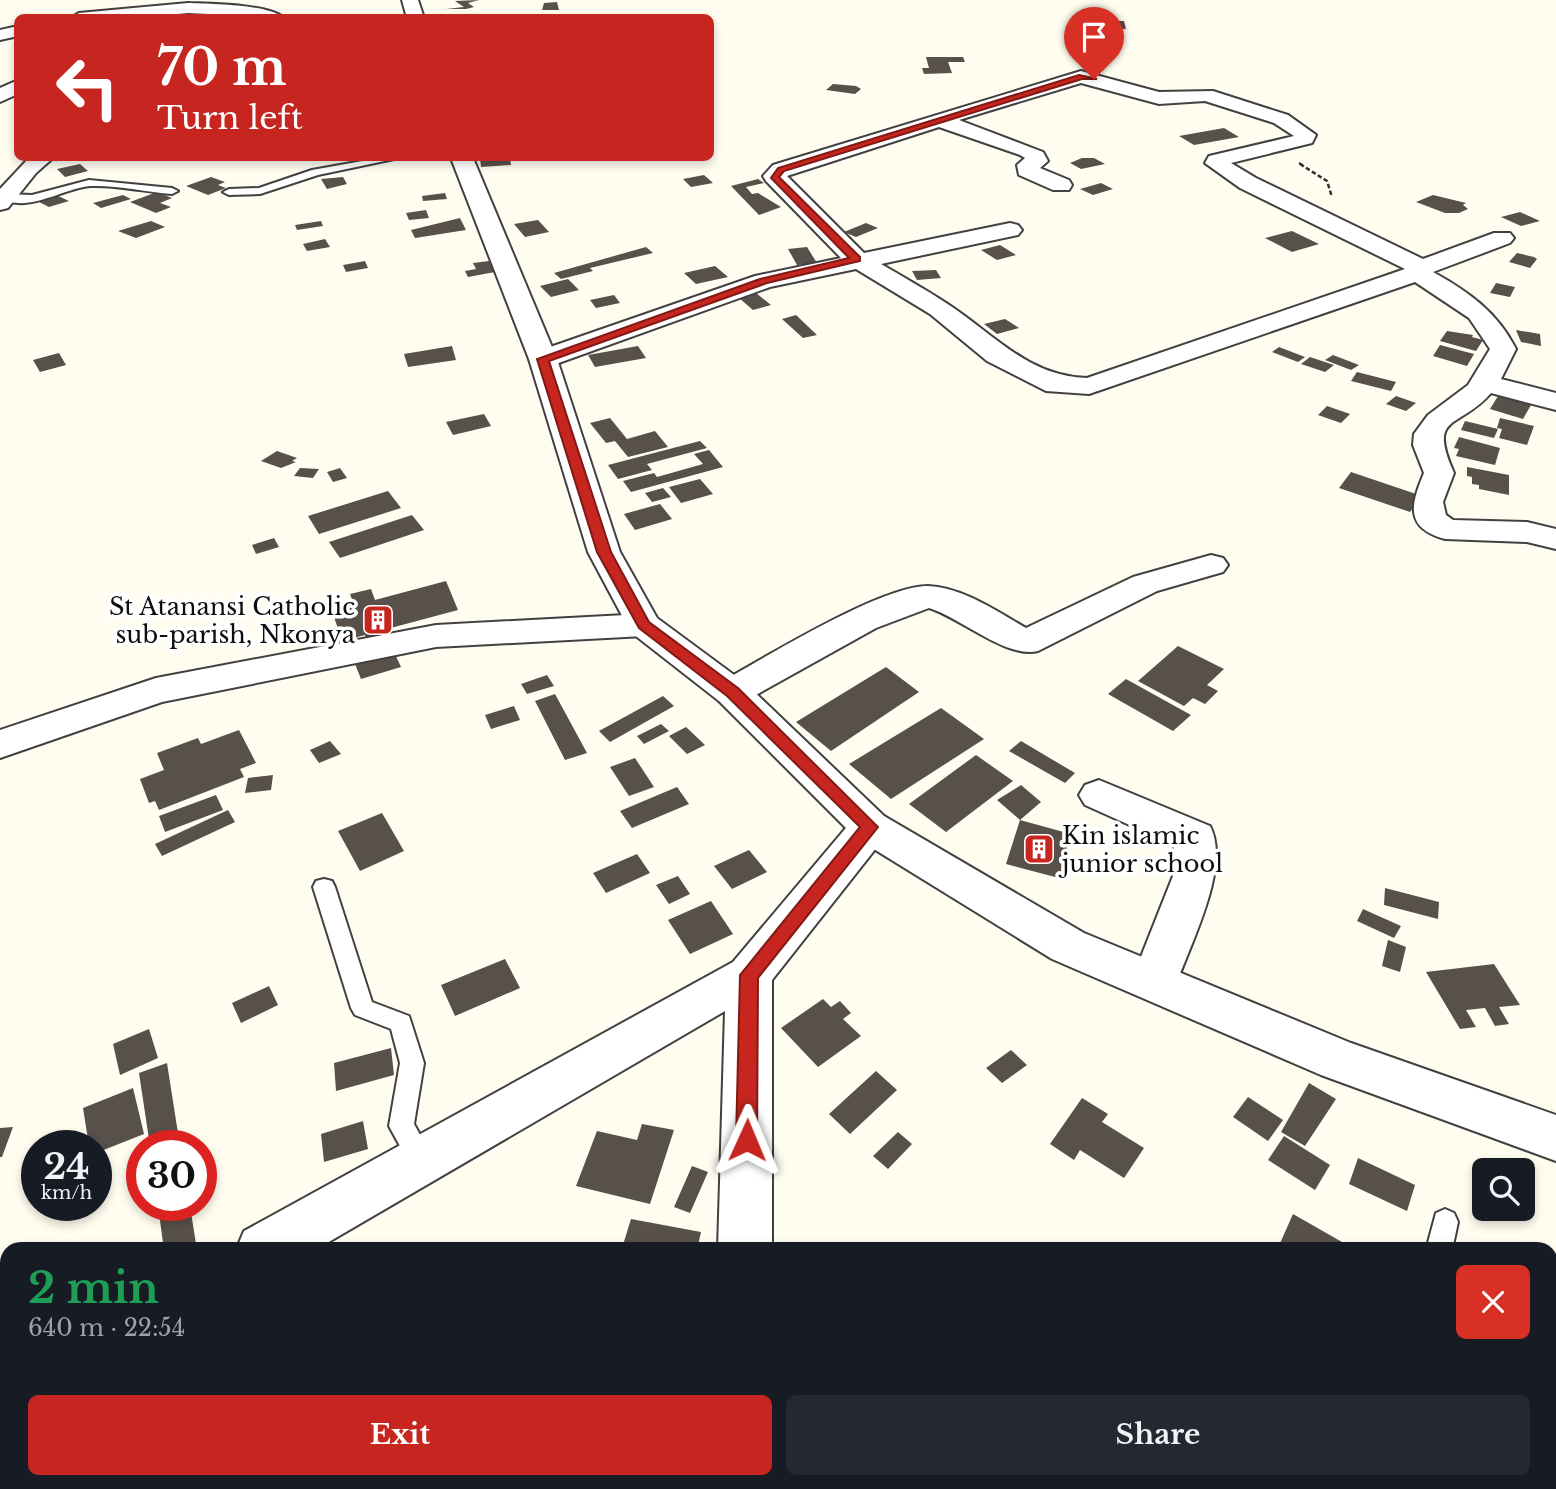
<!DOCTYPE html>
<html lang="en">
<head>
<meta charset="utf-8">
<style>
	body { margin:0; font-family:"Libre Baskerville",serif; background:#242831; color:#f1f3f6; height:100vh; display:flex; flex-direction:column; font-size:26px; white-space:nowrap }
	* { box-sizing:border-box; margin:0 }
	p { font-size:23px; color:#9ea1a6 }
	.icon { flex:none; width:38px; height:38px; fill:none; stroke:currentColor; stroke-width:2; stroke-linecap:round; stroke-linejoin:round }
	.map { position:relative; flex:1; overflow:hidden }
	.panel { position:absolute; left:0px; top:1242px; width:1558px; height:247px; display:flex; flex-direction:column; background:#171b24; border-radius:21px 21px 0 0; box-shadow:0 4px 10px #0003 }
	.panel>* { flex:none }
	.hud { position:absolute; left:14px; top:14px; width:700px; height:147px; border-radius:10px; box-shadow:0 4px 10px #0003; background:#c6261f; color:#fff; overflow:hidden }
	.tools { position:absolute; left:1472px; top:1158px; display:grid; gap:14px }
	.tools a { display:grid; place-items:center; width:63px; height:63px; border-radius:10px; background:#171b24; box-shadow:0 4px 10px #0003; font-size:35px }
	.speed { position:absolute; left:21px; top:1130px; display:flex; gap:14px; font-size:35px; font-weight:700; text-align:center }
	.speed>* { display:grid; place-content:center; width:91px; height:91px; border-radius:50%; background:#171b24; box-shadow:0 4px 10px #0003; line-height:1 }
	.speed small { font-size:18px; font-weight:400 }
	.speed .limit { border:10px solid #d22; background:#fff; color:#111 }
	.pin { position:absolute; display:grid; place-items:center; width:60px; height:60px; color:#fff; margin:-72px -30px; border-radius:50% 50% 50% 0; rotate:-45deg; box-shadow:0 0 7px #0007 }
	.pin .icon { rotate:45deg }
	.me { position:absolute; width:77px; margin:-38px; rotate:1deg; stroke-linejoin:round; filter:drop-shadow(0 0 5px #0008) }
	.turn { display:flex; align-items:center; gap:24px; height:147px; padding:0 28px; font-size:32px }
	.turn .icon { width:91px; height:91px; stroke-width:2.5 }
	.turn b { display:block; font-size:49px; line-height:60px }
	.round { display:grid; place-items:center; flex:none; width:74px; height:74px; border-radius:10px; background:#242831 }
	.headline { display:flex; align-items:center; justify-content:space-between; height:119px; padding:0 28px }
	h1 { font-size:42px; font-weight:700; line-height:52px; color:#1e9e55 }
	.action { display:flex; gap:14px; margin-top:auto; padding:14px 28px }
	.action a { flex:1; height:80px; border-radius:10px; background:#c6261f; color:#fff; font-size:28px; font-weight:700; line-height:80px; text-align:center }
	.action a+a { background:#242831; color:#f1f3f6 }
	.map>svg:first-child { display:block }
</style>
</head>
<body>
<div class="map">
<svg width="1556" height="1489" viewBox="0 0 1556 1489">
	<rect width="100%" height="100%" fill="#fffdf0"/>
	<!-- building -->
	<path fill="#58504a" d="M 479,0 L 468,3 L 474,7 L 466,9 L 446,9 L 464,7 L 455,1 Z
		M 557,2 L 559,10 L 542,10 L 544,3 Z
		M 1082,9 L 1108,10 L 1111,21 L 1124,21 L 1126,29 L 1085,27 Z
		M 926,57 L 963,57 L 965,62 L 948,62 L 952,73 L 924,74 L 922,68 L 929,68 Z
		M 833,84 L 856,86 L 861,89 L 855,94 L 826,90 Z
		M 1224,128 L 1239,137 L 1194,145 L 1179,136 Z
		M 480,158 L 510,158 L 511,165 L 481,167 Z
		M 1082,158 L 1094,158 L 1105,164 L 1081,169 L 1070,163 Z
		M 80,164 L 88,171 L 65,177 L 57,169 Z
		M 704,175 L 713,183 L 691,187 L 683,179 Z
		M 211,177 L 225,182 L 218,185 L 226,188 L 208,195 L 186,186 Z
		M 343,177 L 347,184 L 327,189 L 321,179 Z
		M 758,179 L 764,183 L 746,187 L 752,194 L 758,193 L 781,207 L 759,215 L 731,186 Z
		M 1101,183 L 1113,189 L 1093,195 L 1080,189 Z
		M 157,192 L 172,198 L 160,203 L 171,207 L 156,213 L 130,202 Z
		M 445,193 L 447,199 L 423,201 L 422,196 Z
		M 56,195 L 69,201 L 49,207 L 37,201 Z
		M 123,195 L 131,199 L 101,208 L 93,203 Z
		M 1433,195 L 1466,203 L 1463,205 L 1468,209 L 1459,213 L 1445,213 L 1416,202 Z
		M 426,210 L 429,218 L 409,220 L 406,213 Z
		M 1520,212 L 1540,221 L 1521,226 L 1501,217 Z
		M 460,218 L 466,230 L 415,238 L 411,230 Z
		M 538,220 L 549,232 L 525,237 L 514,224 Z
		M 151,221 L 165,227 L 136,238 L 118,231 Z
		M 321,221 L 323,226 L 297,230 L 295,225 Z
		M 866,223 L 878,228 L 856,237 L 844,232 Z
		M 1292,231 L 1319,244 L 1292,252 L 1265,238 Z
		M 325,239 L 330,247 L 307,251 L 303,244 Z
		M 1000,245 L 1016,255 L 997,260 L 981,250 Z
		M 646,247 L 653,253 L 590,268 L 593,271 L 561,279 L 554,273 Z
		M 807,247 L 817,263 L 797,265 L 788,249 Z
		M 1517,253 L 1534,257 L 1537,259 L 1530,268 L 1509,262 Z
		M 365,261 L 368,268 L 346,272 L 343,265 Z
		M 489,261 L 495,272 L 468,277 L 465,271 L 476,269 L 473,263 Z
		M 715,266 L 728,277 L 696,284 L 684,273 Z
		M 936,270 L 941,278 L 917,280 L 912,271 Z
		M 568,279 L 579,290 L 551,297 L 540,286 Z
		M 1496,283 L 1515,287 L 1510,297 L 1490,293 Z
		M 756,293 L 771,305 L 753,310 L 739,298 Z
		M 614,295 L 620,303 L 596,308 L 590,300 Z
		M 796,315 L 817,335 L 803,338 L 782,319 Z
		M 1005,319 L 1019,328 L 997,334 L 984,324 Z
		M 1516,330 L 1540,334 L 1541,346 L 1521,342 Z
		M 1447,331 L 1473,335 L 1472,337 L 1483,340 L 1476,351 L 1440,341 Z
		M 1440,345 L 1474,354 L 1467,366 L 1433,356 Z
		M 452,346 L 456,360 L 408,367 L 404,354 Z
		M 638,346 L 646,358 L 595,367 L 588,355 Z
		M 1279,347 L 1305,357 L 1298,362 L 1272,352 Z
		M 59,353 L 66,365 L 40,372 L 33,360 Z
		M 1333,355 L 1359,365 L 1351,370 L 1325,360 Z
		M 1310,357 L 1334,365 L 1325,372 L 1301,364 Z
		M 1357,372 L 1396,382 L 1391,391 L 1351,381 Z
		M 1396,396 L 1416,403 L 1406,411 L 1386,404 Z
		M 1498,396 L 1531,405 L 1523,419 L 1490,409 Z
		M 1327,406 L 1350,414 L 1341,423 L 1318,415 Z
		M 484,414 L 491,426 L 453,435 L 446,422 Z
		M 610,418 L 627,439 L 655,431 L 668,447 L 628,457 L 615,441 L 606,443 L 590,423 Z
		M 1500,418 L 1534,426 L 1527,445 L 1499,438 L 1502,429 L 1497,428 Z
		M 1465,421 L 1498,429 L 1494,438 L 1461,430 Z
		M 1459,437 L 1500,448 L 1495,465 L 1456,456 L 1459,449 L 1454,448 Z
		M 700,441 L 707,448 L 647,464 L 652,470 L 618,479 L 608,465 Z
		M 709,450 L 723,467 L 631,492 L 623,481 L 654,473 L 657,477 L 703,464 L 694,454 Z
		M 277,451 L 297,458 L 292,461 L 296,462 L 281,468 L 261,461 Z
		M 1467,467 L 1509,475 L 1509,495 L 1479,489 L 1479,485 L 1472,484 L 1472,477 L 1467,476 Z
		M 300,468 L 319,469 L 313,478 L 294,476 Z
		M 340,468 L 347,478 L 333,482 L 327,472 Z
		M 1351,472 L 1422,496 L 1410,512 L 1339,488 Z
		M 700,479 L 713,494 L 681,503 L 669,487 Z
		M 663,488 L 671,497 L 652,502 L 645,493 Z
		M 388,491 L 401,508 L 319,534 L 308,516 Z
		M 660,504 L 672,519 L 635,530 L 624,514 Z
		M 412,515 L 424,530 L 340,558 L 329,542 Z
		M 274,538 L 279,547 L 256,554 L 252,545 Z
		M 446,581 L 458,610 L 387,629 L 390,640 L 368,646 L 365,635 L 342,641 L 332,611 L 354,605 L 350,594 L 371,589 L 375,600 Z
		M 1178,646 L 1224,669 L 1207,685 L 1218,691 L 1205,704 L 1193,698 L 1184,706 L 1138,681 Z
		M 394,652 L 401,667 L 361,679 L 355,664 Z
		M 886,667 L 919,692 L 831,751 L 796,722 Z
		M 547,675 L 554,686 L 527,694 L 521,684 Z
		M 1126,679 L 1191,715 L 1173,731 L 1108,694 Z
		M 555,694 L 587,753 L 565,760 L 535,701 Z
		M 663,696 L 674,706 L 610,742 L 599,731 Z
		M 514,706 L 520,720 L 491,729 L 485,715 Z
		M 941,708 L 984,739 L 891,799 L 849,764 Z
		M 661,724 L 669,731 L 644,744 L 637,736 Z
		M 686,727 L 705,745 L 687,754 L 669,736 Z
		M 239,730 L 256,763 L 240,769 L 244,777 L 159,810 L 155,801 L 149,803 L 140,779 L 164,770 L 157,753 L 198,738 L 201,744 Z
		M 330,741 L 341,754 L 319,763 L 310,750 Z
		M 1021,741 L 1075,773 L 1065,783 L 1009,751 Z
		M 976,755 L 1013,781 L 946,832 L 909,804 Z
		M 635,758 L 654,787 L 629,796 L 610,767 Z
		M 273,775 L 271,790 L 245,793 L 248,778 Z
		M 1021,785 L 1041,802 L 1020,820 L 997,800 Z
		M 677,787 L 689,804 L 632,828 L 620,811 Z
		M 216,795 L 223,810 L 165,832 L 159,816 Z
		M 228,810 L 235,822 L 162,856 L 155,844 Z
		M 382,813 L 404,851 L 360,871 L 338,831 Z
		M 1020,820 L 1071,834 L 1059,878 L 1006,864 Z
		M 749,850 L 767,872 L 732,889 L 714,866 Z
		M 637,854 L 650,873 L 606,893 L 593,873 Z
		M 678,876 L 690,894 L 669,904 L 656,885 Z
		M 1385,888 L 1439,902 L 1438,919 L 1384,905 Z
		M 711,901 L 733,934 L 690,954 L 668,920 Z
		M 1363,909 L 1401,926 L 1394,938 L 1357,921 Z
		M 1388,940 L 1406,947 L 1400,972 L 1382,966 Z
		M 505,959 L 520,988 L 455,1016 L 441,985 Z
		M 1494,964 L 1520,1005 L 1499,1007 L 1509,1024 L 1495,1026 L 1485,1008 L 1466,1010 L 1476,1027 L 1460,1029 L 1426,972 Z
		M 269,986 L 278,1005 L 241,1023 L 232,1003 Z
		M 823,999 L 831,1007 L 840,1001 L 851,1013 L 843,1019 L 861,1036 L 818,1067 L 781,1028 Z
		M 149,1029 L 158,1058 L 120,1075 L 113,1044 Z
		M 391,1048 L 394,1075 L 336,1091 L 334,1063 Z
		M 1011,1050 L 1027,1065 L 1002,1083 L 986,1068 Z
		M 167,1063 L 180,1146 L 150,1146 L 139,1073 Z
		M 876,1071 L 897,1090 L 850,1134 L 829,1114 Z
		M 1309,1083 L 1336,1099 L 1305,1146 L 1281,1132 Z
		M 133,1088 L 144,1134 L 96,1153 L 96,1146 L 89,1146 L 83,1108 Z
		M 1248,1097 L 1283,1120 L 1268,1141 L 1233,1117 Z
		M 1082,1098 L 1108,1114 L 1102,1122 L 1144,1148 L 1124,1178 L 1080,1150 L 1074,1160 L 1050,1144 Z
		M 363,1121 L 368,1149 L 324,1162 L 321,1134 Z
		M 642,1124 L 674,1130 L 650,1204 L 576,1186 L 597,1131 L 637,1140 Z
		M 13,1127 L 2,1157 L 0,1157 L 0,1128 Z
		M 898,1132 L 912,1144 L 888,1169 L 873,1156 Z
		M 1284,1136 L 1330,1165 L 1315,1190 L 1268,1160 Z
		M 1358,1158 L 1415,1185 L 1407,1211 L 1349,1184 Z
		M 692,1166 L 708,1172 L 690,1213 L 674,1207 Z
		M 158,1206 L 190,1206 L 197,1250 L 164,1250 Z
		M 1293,1214 L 1356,1250 L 1277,1250 Z
		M 631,1219 L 701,1232 L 697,1250 L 622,1248 Z
		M 93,1482 L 141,1482 L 140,1489 L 92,1489 Z
		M 533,1482 L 609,1482 L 609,1489 L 532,1489 Z
		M 1058,1482 L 1092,1482 L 1102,1489 L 1054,1489 Z"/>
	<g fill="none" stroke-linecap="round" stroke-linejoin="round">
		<!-- service casing -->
		<g stroke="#414141" stroke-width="4">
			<path id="service" d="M 379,158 L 399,158 L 318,175 L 260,194 L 229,195 L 223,192 L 229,189 L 259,188 L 312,170 Z
				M 89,180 L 172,188 L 178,191 L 172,194 C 146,192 117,185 90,186 C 64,188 25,215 0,197 L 6,194 L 32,195 Z
				M 324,879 L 332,881 L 335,887 L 372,1002 L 409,1016 L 424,1063 L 414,1124 L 434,1160 L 430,1168 L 421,1172 L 412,1168 L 389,1126 L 400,1063 L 391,1029 L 355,1015 L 351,1008 L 313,887 L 316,881 Z
				M 1445,1209 L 1454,1213 L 1458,1222 L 1452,1250 L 1426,1250 L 1436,1213 Z
				M 7,1262 L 7,1290 L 0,1293 L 0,1265 Z
				M 9,1482 L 39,1482 L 36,1489 L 6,1489 Z
				M 1348,1482 L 1378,1482 L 1375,1489 L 1345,1489 Z"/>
		</g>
		<!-- minor casing -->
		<g stroke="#414141" stroke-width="4">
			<path id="minor" d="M 188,3 C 210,4 268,4 284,18 L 188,13 L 139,18 L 71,18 L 79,13 Z
				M 18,26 L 18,36 L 0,40 L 0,30 Z
				M 1081,71 L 1159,92 L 1213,91 L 1288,115 L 1316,135 L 1312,143 L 1231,163 L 1256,178 L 1423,259 L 1494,233 L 1510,233 L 1514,238 L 1510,243 L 1433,272 C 1469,292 1497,312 1516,349 L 1501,379 L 1556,393 L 1556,410 L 1491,393 C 1459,430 1427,413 1454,473 L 1443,502 L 1446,515 L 1453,520 L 1527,522 L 1556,529 L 1556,549 L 1527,542 L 1445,539 C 1404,528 1411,504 1424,473 L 1413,445 L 1414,434 L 1428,415 L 1468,385 L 1490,349 L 1469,318 L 1415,282 L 1089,394 L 1046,391 L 987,361 L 930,314 L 856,269 L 770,287 L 553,365 L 533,365 L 529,359 L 533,353 L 755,276 L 841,258 L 766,181 L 763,176 L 773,165 ZM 1081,83 L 1159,104 L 1205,101 L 1274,123 L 1294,136 L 1209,156 L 1205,163 L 1240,188 L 1405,269 L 1087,378 C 1027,376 993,333 946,303 C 925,289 903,277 881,264 L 1018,235 L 1022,230 L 1018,225 L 1010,223 L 864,253 L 787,176 L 939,127 L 1020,155 L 1025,158 L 1017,165 L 1019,175 L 1053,190 L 1069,190 L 1072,185 L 1069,180 L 1040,168 L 1048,161 L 1043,152 L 959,120 Z
				M 18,80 L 18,94 L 0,102 L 0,88 Z
				M 29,158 L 53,158 L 36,173 L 8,208 L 0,210 L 0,189 Z
				M 1211,555 L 1223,558 L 1228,565 L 1223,572 L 1157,591 L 1038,651 C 1007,659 961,618 929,608 L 876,628 L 745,701 L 732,705 L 719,701 L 714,692 L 719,683 C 765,658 880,586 928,586 C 962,587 998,612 1026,628 L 1133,577 Z
				M 644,614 L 656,617 L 661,625 L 656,633 L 644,636 L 436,647 L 162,702 L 0,758 L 0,730 L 156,678 L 436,625 Z
				M 1099,780 L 1210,826 C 1231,866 1191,942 1177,982 L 1170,995 L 1154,1001 L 1138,995 L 1131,982 L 1173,876 L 1174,845 L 1085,805 L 1079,795 L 1085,785 Z
				M 870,812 L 884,816 L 890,827 L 884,838 L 772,980 L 772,1250 L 718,1250 L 725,1011 L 315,1250 L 236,1250 L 244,1231 L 733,962 L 856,816 Z
				M 681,1482 L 741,1482 L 739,1489 L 679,1489 Z"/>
		</g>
		<!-- tertiary casing -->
		<g stroke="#414141" stroke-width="4">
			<path id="tertiary" d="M 402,0 L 418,0 L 424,18 L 407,18 Z
				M 451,158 L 473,158 L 557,359 L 620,552 L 657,618 L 745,683 L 884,816 L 1084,933 L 1351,1043 L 1556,1115 L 1556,1161 L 1321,1075 L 1052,959 L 856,838 L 719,701 L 632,633 L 627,625 L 588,552 L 529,359 Z"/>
		</g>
		<!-- path-far1 -->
		<path stroke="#303030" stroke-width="2" stroke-dasharray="3.5 2" stroke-linecap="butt" d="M 1299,163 L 1303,165"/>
		<!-- path -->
		<path stroke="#303030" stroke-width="2.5" stroke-dasharray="4.5 2.5" stroke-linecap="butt" d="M 1300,164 L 1327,181 L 1332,197"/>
		<!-- service -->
		<use href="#service" fill="#fff" fill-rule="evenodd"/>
		<!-- minor -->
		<use href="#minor" fill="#fff" fill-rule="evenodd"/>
		<!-- tertiary -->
		<use href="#tertiary" fill="#fff" fill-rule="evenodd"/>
	</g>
	<!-- route -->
	<path fill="#c6261f" stroke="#811914" stroke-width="2" d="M 1079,75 L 1097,79 L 1082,79 L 784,171 L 779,177 L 860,257 L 860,261 L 767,283 L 549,361 L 611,552 L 649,622 L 738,688 L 878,827 L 758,978 L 757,1140 L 754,1147 L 747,1149 L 739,1147 L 736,1140 L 740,975 L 860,827 L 727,696 L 639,628 L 597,552 L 537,359 L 760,279 L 849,258 L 771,178 L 778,168 Z"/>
	<!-- icons -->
	<defs>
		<g id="building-square" transform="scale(1.575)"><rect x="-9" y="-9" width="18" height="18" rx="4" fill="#c6261f" stroke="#fff"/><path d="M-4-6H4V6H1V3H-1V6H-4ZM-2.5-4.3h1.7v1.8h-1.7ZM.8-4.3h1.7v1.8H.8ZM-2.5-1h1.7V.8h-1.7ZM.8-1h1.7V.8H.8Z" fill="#fff"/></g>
	</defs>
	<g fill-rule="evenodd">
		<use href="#building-square" x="378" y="620"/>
		<use href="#building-square" x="1039" y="849"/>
	</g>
	<g text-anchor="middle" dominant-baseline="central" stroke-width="7" stroke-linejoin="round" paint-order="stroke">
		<!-- poi labels -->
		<g font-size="24" fill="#0e0e0e" stroke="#fff" text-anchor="end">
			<text x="355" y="606">St Atanansi Catholic<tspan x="355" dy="28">sub-parish, Nkonya</tspan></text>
			<text x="1062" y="835" text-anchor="start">Kin islamic<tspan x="1062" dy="28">junior school</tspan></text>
		</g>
	</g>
</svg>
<div class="tools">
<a><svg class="icon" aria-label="search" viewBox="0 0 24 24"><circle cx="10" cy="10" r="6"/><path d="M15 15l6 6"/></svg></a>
</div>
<div class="speed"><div>24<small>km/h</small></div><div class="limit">30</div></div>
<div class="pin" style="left:1094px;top:79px;background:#d93025"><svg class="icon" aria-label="arrive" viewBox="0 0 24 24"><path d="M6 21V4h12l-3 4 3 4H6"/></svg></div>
<svg class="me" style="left:747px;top:1140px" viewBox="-20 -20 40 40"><path d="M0-17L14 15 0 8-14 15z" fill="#c6261f" stroke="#fff" stroke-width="4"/></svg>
<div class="hud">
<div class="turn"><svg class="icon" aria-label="left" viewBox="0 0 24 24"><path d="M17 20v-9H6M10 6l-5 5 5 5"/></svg><div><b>70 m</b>Turn left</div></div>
</div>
<section class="panel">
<div class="headline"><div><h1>2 min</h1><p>640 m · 22:54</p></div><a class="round" style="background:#d93025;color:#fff"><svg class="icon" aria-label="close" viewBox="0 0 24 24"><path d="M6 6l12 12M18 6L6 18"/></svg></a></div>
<div class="action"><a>Exit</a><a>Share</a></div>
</section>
</div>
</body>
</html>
